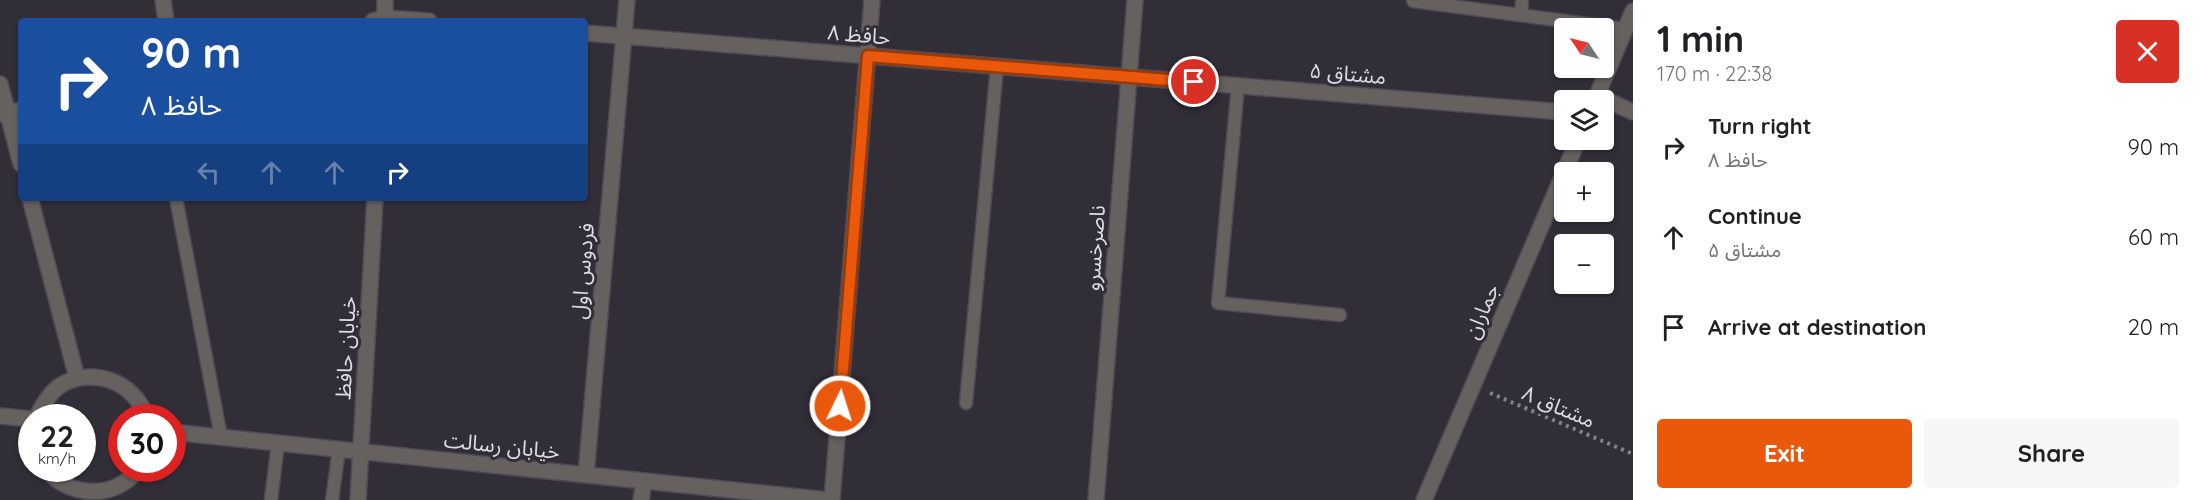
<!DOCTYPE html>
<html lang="en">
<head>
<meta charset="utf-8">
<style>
	body { margin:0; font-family:Quicksand,"Noto Sans Arabic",sans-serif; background:#f6f6f6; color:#202124; height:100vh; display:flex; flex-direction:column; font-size:22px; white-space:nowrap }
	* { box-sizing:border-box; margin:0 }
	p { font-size:20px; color:#757577 }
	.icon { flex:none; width:33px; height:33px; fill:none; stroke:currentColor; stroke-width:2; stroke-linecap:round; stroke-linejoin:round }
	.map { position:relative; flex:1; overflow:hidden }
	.panel { display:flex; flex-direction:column; background:#fff; width:570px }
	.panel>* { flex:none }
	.top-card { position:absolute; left:18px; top:18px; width:570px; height:183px; border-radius:6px; box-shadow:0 2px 4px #0004; background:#1a4fa0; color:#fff; overflow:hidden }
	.needle { width:39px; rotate:305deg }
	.buttons { position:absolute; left:1554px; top:18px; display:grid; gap:12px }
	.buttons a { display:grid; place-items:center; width:60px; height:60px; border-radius:6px; background:#fff; box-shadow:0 2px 4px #0004; font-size:30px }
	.speed { position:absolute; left:18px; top:404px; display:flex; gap:12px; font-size:30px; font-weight:700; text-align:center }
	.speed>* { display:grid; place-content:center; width:78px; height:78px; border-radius:50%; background:#fff; box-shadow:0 2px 4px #0004; line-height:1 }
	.speed small { font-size:15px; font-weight:400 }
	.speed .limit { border:9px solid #d22; background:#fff; color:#111 }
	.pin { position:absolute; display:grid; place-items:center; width:51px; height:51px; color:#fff; margin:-26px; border:3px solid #fff; border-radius:50%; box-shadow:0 2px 6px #0007 }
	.me { position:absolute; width:66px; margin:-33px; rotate:4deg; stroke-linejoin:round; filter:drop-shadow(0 0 4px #0008) }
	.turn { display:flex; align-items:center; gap:21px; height:126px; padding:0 24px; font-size:27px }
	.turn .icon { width:78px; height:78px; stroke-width:2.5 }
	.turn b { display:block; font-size:42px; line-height:51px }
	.lanes { display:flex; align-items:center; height:57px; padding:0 24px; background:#0003; justify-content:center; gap:30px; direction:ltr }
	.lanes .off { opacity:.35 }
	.round { display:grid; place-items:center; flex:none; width:63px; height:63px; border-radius:6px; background:#f6f6f6 }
	.headline { display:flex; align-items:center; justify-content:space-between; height:102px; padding:0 24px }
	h1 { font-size:36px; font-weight:700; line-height:45px }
	.primary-button { display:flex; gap:12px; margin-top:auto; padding:12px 24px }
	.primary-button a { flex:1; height:69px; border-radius:6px; background:#ea580c; color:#fff; font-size:24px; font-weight:700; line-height:69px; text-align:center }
	.primary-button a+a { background:#f6f6f6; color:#202124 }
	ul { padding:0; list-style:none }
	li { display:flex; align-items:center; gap:18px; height:90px; padding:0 24px }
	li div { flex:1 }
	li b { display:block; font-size:22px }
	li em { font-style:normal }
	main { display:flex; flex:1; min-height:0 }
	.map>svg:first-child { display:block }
</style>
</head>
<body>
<main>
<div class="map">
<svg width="1633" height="500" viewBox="0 0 1633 500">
	<rect width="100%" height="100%" fill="#312e38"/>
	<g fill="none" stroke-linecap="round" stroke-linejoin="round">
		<!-- service casing -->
		<g stroke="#4d4a54" stroke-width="15">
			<path id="service" d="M 1413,1 L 1625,29
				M 1521,15 L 1522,0
				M 1238,85 L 1218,303 L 1340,315
				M 176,198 L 221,437
				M 966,403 L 997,66
				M 271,500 L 278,443
				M 332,500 L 339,449"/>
		</g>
		<!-- minor casing -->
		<g stroke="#4d4a54" stroke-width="18">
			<path id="minor" d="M 163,0 L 166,21
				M 373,21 L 385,18 L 429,21
				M 585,33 L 1564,112
				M 1597,96 L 1633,112
				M 0,114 L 21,110
				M 586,475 L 627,0
				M 641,500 L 644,481
				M 832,500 L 872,0
				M 1096,500 L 1135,0"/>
		</g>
		<!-- tertiary casing -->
		<g stroke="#4d4a54" stroke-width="18">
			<path id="tertiary" d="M 385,0 L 385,21
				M 0,84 L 21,164
				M 1595,100 L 1633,11
				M 30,198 L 77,378
				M 0,416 L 32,419
				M 37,417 C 42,406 48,395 58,387 C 90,365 135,381 146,417
				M 172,432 L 828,500
				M 46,468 C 62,493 103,499 126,481 C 131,478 136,472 140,468
				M 358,500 L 375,198
				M 1424,500 L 1578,140"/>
		</g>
		<!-- path -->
		<path stroke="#84818a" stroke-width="4" stroke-dasharray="3 4.5" stroke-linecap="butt" d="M 1490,393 L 1633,454"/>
		<!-- service -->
		<use href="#service" stroke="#66605f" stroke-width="12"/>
		<!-- minor -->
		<use href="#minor" stroke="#66605f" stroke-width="15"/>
		<!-- tertiary -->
		<use href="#tertiary" stroke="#66605f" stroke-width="15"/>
	</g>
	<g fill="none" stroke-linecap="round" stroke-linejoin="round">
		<!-- route casing -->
		<g stroke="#983908" stroke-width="15">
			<path id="route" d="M 840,406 L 868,56 L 1194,82"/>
		</g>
		<!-- route -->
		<use href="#route" stroke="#ea580c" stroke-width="10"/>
	</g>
	<g text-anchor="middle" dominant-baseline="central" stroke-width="6" stroke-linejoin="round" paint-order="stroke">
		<!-- street labels -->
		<g font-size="21" fill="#dfdde4" stroke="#312e38">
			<text transform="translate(859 34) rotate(5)">حافظ ۸</text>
			<text transform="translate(1348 73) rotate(5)">مشتاق ۵</text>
			<text transform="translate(1094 248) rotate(-86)">ناصرخسرو</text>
			<text transform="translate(582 271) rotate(-85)">فردوس اول</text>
			<text transform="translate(1481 311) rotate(-67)">جماران</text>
			<text transform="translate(345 348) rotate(-87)">خیابان حافظ</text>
			<text transform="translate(1559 406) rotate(23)">مشتاق ۸</text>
			<text transform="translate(502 445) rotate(6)">خیابان رسالت</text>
		</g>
	</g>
</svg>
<div class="buttons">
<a><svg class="needle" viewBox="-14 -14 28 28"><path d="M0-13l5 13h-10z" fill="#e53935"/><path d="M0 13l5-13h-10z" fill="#757577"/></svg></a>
<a><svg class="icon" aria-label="layers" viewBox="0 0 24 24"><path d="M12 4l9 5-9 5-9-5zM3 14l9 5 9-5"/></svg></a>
<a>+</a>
<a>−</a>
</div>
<div class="speed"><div>22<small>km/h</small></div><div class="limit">30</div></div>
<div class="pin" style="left:1194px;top:82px;background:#d93025"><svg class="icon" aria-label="arrive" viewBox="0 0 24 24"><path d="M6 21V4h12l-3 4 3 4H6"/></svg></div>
<svg class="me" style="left:840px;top:406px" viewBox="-20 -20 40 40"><circle r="17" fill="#ea580c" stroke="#fff" stroke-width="3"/><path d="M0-11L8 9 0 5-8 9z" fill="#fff"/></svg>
<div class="top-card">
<div class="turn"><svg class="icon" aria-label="right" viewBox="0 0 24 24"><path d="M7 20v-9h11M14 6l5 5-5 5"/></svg><div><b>90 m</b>حافظ ۸</div></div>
<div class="lanes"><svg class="icon off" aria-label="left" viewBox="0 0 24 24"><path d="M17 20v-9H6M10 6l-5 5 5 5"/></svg><svg class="icon off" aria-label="ahead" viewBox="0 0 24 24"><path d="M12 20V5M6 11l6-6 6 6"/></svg><svg class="icon off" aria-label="ahead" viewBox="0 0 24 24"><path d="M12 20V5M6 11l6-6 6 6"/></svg><svg class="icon" aria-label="right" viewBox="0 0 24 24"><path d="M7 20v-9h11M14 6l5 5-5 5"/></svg></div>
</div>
</div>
<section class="panel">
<div class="headline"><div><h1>1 min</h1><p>170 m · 22:38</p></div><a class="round" style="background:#d93025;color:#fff"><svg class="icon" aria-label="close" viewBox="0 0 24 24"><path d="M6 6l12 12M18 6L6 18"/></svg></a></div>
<ul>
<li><svg class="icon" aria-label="right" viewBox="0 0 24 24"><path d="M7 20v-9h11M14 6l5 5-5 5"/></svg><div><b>Turn right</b><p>حافظ ۸</p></div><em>90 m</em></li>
<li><svg class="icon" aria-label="ahead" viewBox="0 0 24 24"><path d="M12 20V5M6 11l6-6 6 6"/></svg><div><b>Continue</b><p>مشتاق ۵</p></div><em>60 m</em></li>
<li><svg class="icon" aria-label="arrive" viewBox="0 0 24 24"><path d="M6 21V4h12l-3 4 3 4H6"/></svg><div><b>Arrive at destination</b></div><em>20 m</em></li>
</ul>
<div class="primary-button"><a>Exit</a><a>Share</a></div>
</section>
</main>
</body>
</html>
